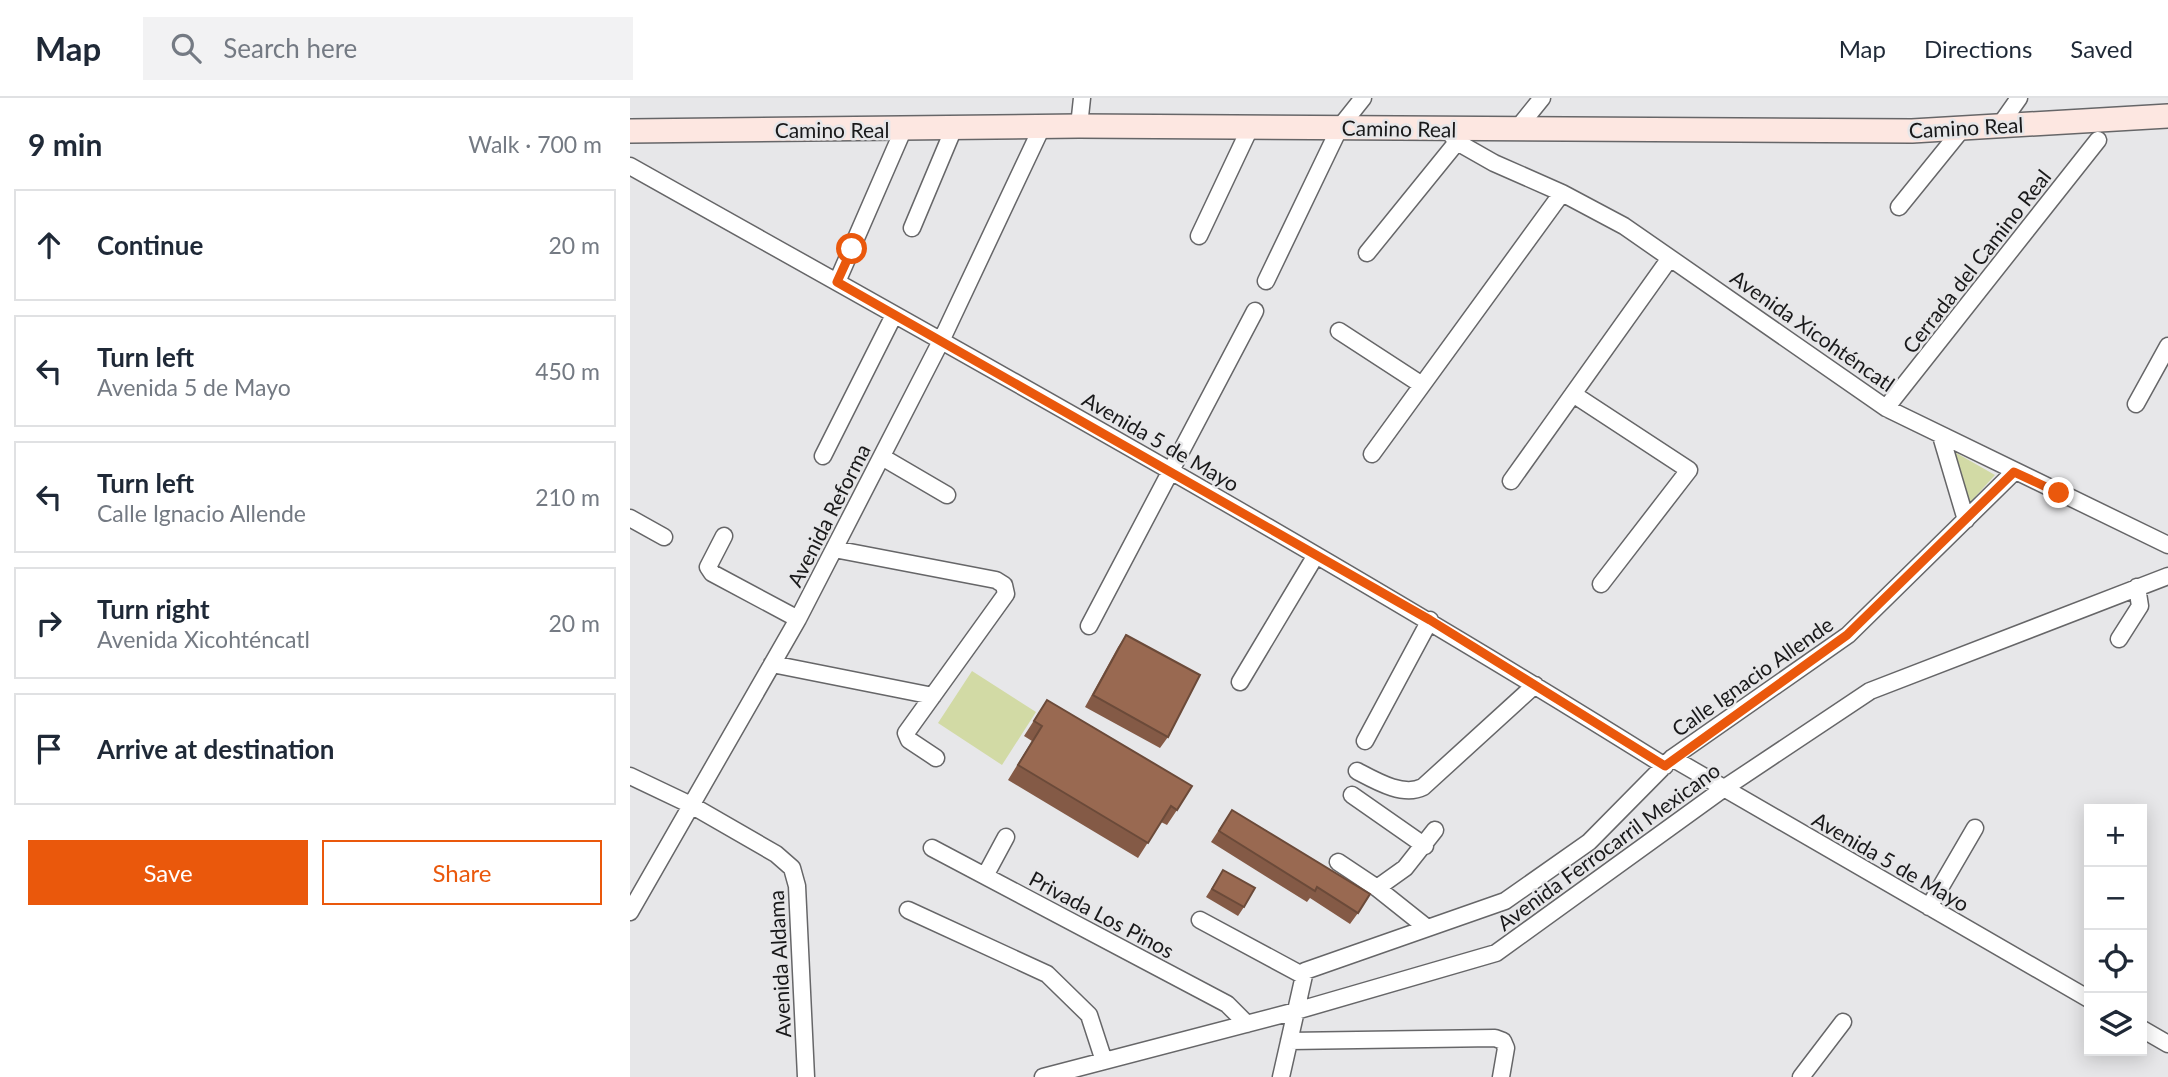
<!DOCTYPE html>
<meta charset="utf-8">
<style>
:root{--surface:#fff;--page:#f2f2f3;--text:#1f2937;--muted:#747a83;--line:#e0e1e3;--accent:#ea580c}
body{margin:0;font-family:Lato,sans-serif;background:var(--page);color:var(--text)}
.controls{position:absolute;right:21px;bottom:21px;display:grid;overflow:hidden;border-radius:0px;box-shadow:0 4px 18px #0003}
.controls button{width:63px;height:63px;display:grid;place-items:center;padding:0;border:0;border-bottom:2px solid var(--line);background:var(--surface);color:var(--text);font:35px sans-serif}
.stop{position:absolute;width:21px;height:21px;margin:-16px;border:5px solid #ea580c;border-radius:50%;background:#fff}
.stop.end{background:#ea580c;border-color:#fff;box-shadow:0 2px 7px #0008}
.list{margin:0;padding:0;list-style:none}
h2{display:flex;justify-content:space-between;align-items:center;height:91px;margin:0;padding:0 28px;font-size:30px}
h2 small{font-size:23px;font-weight:400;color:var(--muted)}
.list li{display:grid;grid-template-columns:46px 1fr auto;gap:21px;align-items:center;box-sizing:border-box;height:112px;margin:0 14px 14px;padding:0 14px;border:2px solid var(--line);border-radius:0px}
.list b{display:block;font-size:26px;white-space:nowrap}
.list p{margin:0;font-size:23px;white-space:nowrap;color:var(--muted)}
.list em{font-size:23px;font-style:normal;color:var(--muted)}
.actions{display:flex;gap:14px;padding:21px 28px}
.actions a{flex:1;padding:16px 0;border:2px solid var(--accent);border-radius:0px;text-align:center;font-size:24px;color:var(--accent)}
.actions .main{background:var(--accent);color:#fff}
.icon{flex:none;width:38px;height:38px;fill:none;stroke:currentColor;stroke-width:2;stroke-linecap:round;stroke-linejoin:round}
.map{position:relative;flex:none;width:1538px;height:979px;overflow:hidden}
header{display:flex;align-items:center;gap:42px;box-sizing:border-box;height:98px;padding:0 35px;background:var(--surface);border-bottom:2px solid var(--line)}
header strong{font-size:33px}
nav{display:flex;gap:38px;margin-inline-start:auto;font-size:24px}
.search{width:490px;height:63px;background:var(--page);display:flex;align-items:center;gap:18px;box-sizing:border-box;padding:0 24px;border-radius:0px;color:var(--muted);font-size:26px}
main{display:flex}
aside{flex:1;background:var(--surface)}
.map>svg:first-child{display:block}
.green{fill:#d2daa5}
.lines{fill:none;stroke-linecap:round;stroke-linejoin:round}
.minor-casing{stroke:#666668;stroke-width:19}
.secondary-casing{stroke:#666668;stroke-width:26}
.minor{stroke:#fff;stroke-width:16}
.secondary{stroke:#fde7e1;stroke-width:23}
.wall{fill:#845a46}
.building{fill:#996951;stroke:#6b4a39;stroke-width:2}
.route{stroke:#ea580c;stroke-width:9}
.labels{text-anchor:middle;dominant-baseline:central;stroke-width:5;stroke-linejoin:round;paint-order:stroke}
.street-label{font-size:21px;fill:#19191a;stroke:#e7e7e9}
</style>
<header>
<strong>Map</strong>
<div class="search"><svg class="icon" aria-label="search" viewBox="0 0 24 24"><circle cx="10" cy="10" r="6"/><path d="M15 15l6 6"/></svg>Search here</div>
<nav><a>Map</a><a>Directions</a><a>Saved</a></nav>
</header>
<main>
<aside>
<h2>9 min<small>Walk · 700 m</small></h2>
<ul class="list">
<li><svg class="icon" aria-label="ahead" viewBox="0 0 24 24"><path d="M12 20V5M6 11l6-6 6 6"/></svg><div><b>Continue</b></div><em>20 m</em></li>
<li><svg class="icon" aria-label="left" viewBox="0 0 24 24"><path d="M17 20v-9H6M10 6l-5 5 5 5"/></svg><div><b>Turn left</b><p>Avenida 5 de Mayo</p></div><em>450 m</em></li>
<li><svg class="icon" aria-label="left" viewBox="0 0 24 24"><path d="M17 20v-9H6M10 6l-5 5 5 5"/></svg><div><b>Turn left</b><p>Calle Ignacio Allende</p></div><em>210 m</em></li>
<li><svg class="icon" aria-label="right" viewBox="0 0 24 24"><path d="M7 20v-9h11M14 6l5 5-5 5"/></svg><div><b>Turn right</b><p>Avenida Xicohténcatl</p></div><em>20 m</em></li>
<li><svg class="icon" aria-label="arrive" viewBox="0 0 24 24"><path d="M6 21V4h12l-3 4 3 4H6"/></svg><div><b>Arrive at destination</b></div></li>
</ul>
<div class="actions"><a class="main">Save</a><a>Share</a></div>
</aside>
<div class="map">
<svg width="1538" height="979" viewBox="0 0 1538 979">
<rect width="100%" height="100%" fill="#e7e7e9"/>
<path class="green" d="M1321 352 1365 377 1336 409Z
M342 573 406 614 372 667 308 625Z"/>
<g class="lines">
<defs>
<path id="minor" d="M1370 27 1389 0
M449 28 452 0
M817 31 827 44 864 65 932 95 994 128 1256 310 1538 447
M887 31 912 0
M0 68C347 263 697 456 1035 668
M1269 109 1333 30
M282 130 324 30
M569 138 620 30
M737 155 827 44
M636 183 710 29 733 0
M207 184 274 30
M709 233 792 287
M943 296 1059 372 971 486
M1506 306 1538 248
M1256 310 1468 42
M1311 338 1336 422
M742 356 932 95
M193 358 264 217
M252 359 317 397
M881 383 1040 160
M0 420 34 439
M94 438 78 469 82 475 168 521
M204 451 366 482 374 487 376 496 276 635 279 642 306 660
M459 528 625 213
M1489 541 1510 508 1507 489
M142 566 303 598
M610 584 686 457
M735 643 800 522
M1042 660 1459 901
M727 673C746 683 773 699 793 689L905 587
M0 678 61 707 146 756 162 770 167 788 176 979
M722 697 795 748
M302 750 597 906 617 926
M708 764 747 790 796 829
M355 778 376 739
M747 790 775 770 805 732
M1299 809 1345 730
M278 812 417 876 459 917 474 963
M0 814 168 521 311 243 412 29
M570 822 674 878
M1512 931 1538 946
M659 943 865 940 873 943 876 950 871 979
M413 979 666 913 866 855 1093 691 1240 593 1538 478
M651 979 675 873 875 803 959 744 1042 660 1218 537 1384 374
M1171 979 1213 924"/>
<path id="secondary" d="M0 33 449 28 1282 33 1538 18"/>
</defs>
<use href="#minor" class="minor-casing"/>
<use href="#secondary" class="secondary-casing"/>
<use href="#minor" class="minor"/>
<use href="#secondary" class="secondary"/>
</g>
<path class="wall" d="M496 537 538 639 530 650 455 609 488 549Z
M417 602 547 712 537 727 531 724 508 760 378 682 402 643 394 638Z
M602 712 728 815 720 826 680 800 677 804 581 744Z
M593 772 614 809 608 818 576 799Z"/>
<path class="building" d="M496 537 570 577 538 639 463 597Z
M417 602 562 688 547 712 541 708 518 745 388 667 412 628 404 623Z
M602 712 740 796 728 815 687 789 685 793 589 733Z
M593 772 625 790 614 809 582 791Z"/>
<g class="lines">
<path class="route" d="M222 151 207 184 800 522 1035 668 1217 537 1384 374 1429 395"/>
</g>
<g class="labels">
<g class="street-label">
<text transform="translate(1336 29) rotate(-3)">Camino Real</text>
<text transform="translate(769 30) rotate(1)">Camino Real</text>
<text x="202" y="31">Camino Real</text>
<text transform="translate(1346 163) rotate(-52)">Cerrada del Camino Real</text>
<text transform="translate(1183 232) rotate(35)">Avenida Xicohténcatl</text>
<text transform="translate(531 343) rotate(30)">Avenida 5 de Mayo</text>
<text transform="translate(198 417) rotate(-63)">Avenida Reforma</text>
<text transform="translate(1122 578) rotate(-35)">Calle Ignacio Allende</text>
<text transform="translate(978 748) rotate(-36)">Avenida Ferrocarril Mexicano</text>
<text transform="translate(1261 763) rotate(30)">Avenida 5 de Mayo</text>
<text transform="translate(472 816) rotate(28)">Privada Los Pinos</text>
<text transform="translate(149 866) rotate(-93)">Avenida Aldama</text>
</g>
</g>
</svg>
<div class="controls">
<button>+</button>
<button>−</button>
<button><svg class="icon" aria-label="locate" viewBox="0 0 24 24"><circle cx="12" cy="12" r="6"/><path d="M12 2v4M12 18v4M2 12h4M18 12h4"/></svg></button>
<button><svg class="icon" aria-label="layers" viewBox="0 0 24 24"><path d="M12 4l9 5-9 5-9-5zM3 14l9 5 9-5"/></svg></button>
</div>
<div class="stop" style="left:222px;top:151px"></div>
<div class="stop end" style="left:1429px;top:395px"></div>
</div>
</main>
